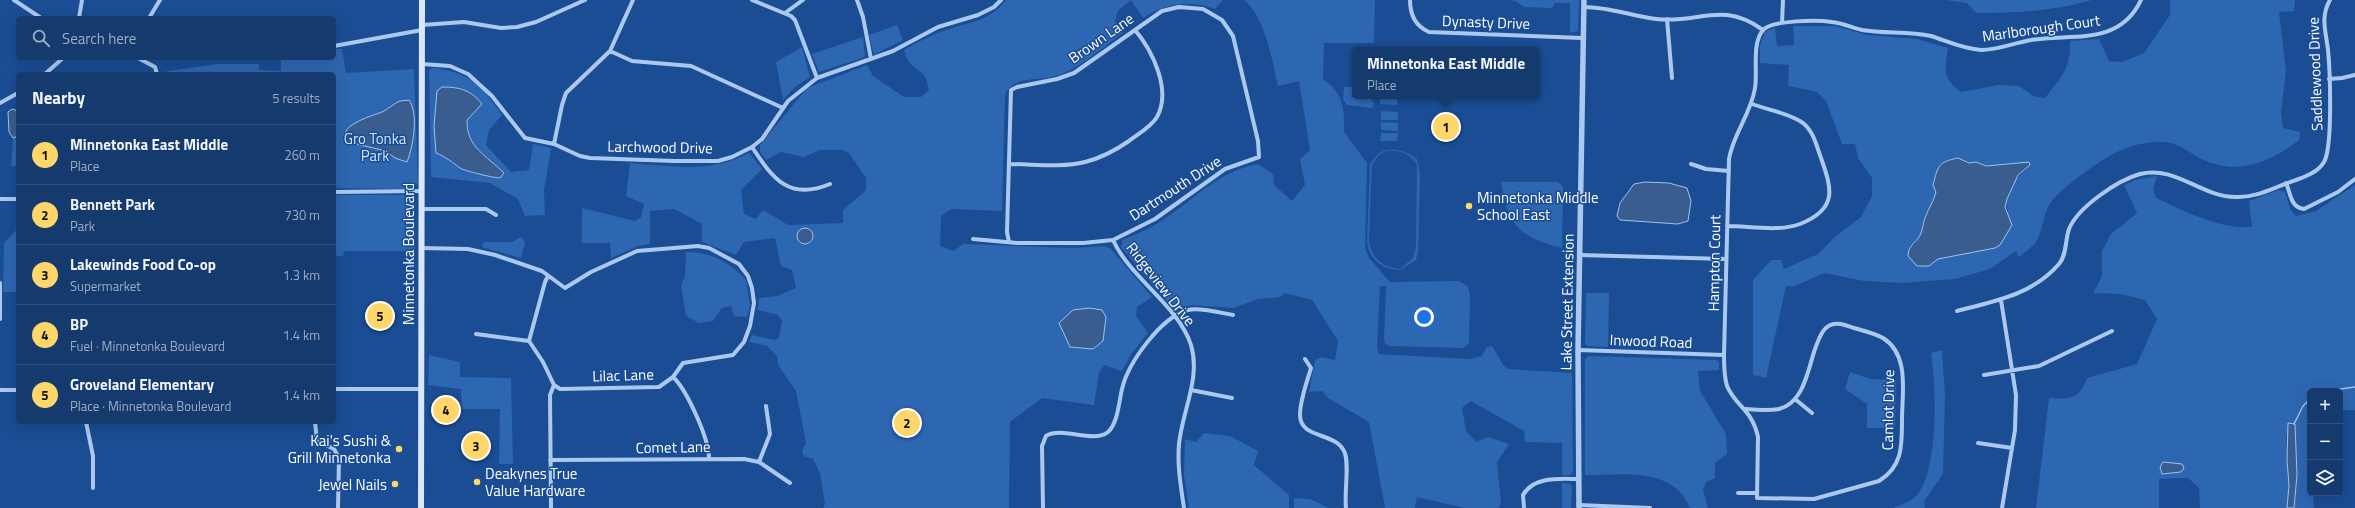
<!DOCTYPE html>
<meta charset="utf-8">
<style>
:root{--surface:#143a6e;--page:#214576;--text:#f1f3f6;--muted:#9dadc2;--line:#335481;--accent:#ffd669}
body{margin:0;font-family:"Titillium Web",sans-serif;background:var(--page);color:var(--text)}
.controls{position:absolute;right:12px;bottom:12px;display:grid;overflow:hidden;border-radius:6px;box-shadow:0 4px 16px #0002}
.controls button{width:36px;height:36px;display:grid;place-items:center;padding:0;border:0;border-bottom:1px solid var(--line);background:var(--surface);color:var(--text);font:20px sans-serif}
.you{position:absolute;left:1424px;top:317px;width:14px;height:14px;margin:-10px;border:3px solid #fff;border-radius:50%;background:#1a73e8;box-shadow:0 0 0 6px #1a73e833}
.badge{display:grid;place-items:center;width:26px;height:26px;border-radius:50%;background:var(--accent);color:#111;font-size:13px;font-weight:700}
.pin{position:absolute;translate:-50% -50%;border:2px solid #fff;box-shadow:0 1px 4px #0006}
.popup{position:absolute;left:1352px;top:47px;width:188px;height:52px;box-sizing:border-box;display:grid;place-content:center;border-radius:6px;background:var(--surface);filter:drop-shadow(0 1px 3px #0005);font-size:13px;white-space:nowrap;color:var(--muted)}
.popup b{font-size:15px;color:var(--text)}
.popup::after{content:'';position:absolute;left:50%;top:100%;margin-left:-8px;border:8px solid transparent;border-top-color:var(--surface)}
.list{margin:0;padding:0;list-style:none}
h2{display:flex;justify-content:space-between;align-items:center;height:52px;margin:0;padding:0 16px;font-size:17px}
h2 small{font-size:13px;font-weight:400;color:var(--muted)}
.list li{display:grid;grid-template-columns:26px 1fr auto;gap:12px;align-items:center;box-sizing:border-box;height:60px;padding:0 16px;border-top:1px solid var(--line)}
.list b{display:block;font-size:15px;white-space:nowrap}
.list p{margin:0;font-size:13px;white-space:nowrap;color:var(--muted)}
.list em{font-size:13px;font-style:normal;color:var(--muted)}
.icon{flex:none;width:22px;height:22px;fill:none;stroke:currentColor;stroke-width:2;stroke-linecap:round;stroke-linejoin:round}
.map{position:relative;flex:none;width:2355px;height:508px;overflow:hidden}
.search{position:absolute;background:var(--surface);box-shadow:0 4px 16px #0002;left:16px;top:16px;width:320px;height:44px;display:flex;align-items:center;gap:10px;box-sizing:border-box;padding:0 14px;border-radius:6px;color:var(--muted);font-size:15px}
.panel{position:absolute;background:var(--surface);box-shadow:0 4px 16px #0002;left:16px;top:72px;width:320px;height:352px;border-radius:6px}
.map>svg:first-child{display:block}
.green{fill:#2d66b1;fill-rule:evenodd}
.water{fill:#3a5d90;stroke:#9ec3f1}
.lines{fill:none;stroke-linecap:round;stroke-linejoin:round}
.stream{stroke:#9ec3f1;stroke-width:1.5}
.minor{stroke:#abc9ef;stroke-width:4}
.tertiary{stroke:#abc9ef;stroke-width:5.5}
.secondary{stroke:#d8e7fb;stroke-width:6}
.poi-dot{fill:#ffd669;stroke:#1a4d93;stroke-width:1.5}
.labels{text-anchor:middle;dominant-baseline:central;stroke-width:3;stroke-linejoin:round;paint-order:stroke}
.street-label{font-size:15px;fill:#fff;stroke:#1a4d93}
.park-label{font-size:15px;fill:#d1e3fb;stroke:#1a4d93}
.poi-label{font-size:15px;fill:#fff;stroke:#1a4d93;text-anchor:start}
</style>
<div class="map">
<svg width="2355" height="508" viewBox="0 0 2355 508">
<rect width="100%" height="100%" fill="#1a4d93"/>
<path class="green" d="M1006 0H1223L1215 9C1191 0 1165 3 1143 18L1131 0 1118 11 1115 21 1123 33C1100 49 1079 70 1052 77 1034 81 1015 76 1005 94L1002 211 951 209 941 216 940 246 954 251 963 244 1072 248 1105 246 1111 249 1152 297 1137 307 1136 316 1148 333 1132 353 1122 371 1104 365 1099 373 1094 405 1042 398 1010 422 1009 508H823L825 504 820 473 813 459 804 456 802 451 806 443 796 391 778 365 777 356 767 346 749 342 752 335 774 340 779 338 782 321 778 315 758 310 759 298 777 296 796 288 792 270 781 266 775 238 744 242 736 255 702 242V224L674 209 650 211V244L638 246 611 258 610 243H582V208L635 221 641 217 644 204 626 196 630 163C672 166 710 174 749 153L762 169 741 190 744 214 756 219 763 210 788 225 843 223V210L866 190V178L849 153 842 150H820L804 157 781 152 766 160 760 152V145L807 88 867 65 873 76 904 97H921L929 90C925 69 920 75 909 62 907 59 905 54 904 50 917 42 931 35 946 30 972 21 988 22 1006 0Z
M1244 0H1375L1374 43H1324L1323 79C1343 92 1345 110 1344 132L1367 163 1365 249 1369 258 1390 282 1459 281 1468 286 1470 296 1469 343 1463 348 1389 346 1385 344 1384 338 1386 286H1380L1377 347 1379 354 1470 359 1482 356 1486 348 1492 346 1504 366 1508 369 1572 373 1573 472 1570 475H1562V443L1525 442 1524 431 1471 401 1462 408 1466 431 1476 442 1488 437 1509 444 1497 462 1501 503 1498 508H1464L1417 497 1415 508H1385L1369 422 1328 398 1322 391 1309 392 1315 360 1322 357 1335 360 1338 341 1312 300 1285 293 1280 297 1258 299 1234 308 1191 305 1175 311 1121 247 1123 240C1136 234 1149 229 1161 221 1195 199 1217 172 1258 164L1273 174 1274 185 1292 201 1305 185 1300 159 1310 150 1299 81 1278 86C1272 60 1265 17 1244 0Z
M1509 0H1579L1578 31 1570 33V3H1555L1552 8 1524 7 1516 1Z
M1946 0H2092C2054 11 2016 13 1976 13L1967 3Z
M2170 0H2295L2294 11 2279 12 2286 71 2281 113 2283 128 2300 132 2299 140C2275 159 2245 173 2215 164 2200 161 2188 149 2174 144 2157 139 2133 144 2117 152 2099 161 2065 185 2052 201 2042 213 2043 234 2035 243 2031 248 2024 253 2019 257L2016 251 1990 269 1955 279 1902 283 1864 281 1824 273 1795 286H1786L1766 378 1753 375V280L1771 260H1781L1784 269 1818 254 1836 236 1861 217 1872 196V178L1858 158 1855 144H1842L1826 101 1817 92 1788 86 1789 65 1760 63V45L1765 32 1775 28 1777 46 1794 45 1793 26H1835L1867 35 1917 39 1948 48C1945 70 1942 78 1961 92L1999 85 2019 86 2033 96 2045 98C2061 77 2071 69 2070 41L2099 39 2109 61 2122 62 2144 53 2170 15ZM1958 158C1979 168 2004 166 2028 168 2018 175 2010 187 2007 199 2005 205 2008 208 2008 214 2009 225 2005 243 1995 248L1938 259 1929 266H1917L1908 256 1910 246 1921 235 1925 216 1933 204 1936 192 1933 185Z
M897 25 903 40 875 54 873 52 869 35Z
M863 37 865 57 819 72 812 54Z
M802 47 810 77 795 87 783 100 776 62Z
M334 49H342L346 73 414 69 418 182 414 187 408 189 334 188V74H162L163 72 217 64H259V70L281 71V58H334Z
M432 68C470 72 481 85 502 115L489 130 486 145 511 172 529 170 533 144 551 148 544 191 545 215 525 216 518 199 490 183 431 177 429 71ZM469 91 476 111 467 120C467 133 475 151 486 159L490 177C474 169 466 173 452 160Z
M1344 87H1355V93L1351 97 1367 99 1366 96H1369L1374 103 1372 108 1347 105 1343 99Z
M1380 96 1397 97V105L1380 104Z
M1381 111 1398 112V120H1381Z
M1381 122 1398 123V131L1381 130Z
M1381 133H1398L1397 141H1380Z
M18 136V166H11L13 138Z
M1385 150C1397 149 1407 151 1417 159L1420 176 1418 251 1416 260 1400 270C1381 269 1369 259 1367 241L1370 164 1378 154ZM1386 151C1399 150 1410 153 1417 165L1416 247 1413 258 1400 269C1382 267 1373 259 1369 242L1372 165 1379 155Z
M2157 176 2153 189 2156 198C2187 212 2218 229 2252 227L2249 201 2279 190 2285 192 2290 209 2296 216 2316 211 2355 185V410H2340V391H2310V493H2313L2314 508H2294L2297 475 2295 425 2286 436 2289 485 2287 508H2200L2199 488 2188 478 2159 479V508H2036L2049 398C2070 399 2079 400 2087 378L2137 364 2157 319 2145 300 2121 294 2093 293 2102 276V251L2111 234 2137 213 2124 185 2135 180Z
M1501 182H1558L1563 187 1562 248C1519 237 1508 226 1501 182Z
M334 195H415V251H344L343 256H334Z
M18 228V295L16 292H3L4 243Z
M521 237 525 242 521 258 482 247 484 242H512Z
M686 252C712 252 728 261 746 280L750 306 747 317 734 316 731 306 722 308 713 321 699 323 686 316 681 286 685 276Z
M1586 293H1609L1608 347 1588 346 1585 344Z
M1942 350 1945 395 1943 474 1924 501 1925 508H1893C1899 505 1907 503 1913 499 1940 478 1936 384 1931 353Z
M429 355 460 362V377L511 378 513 464H499L500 409H462L461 389 428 385Z
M1588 356 1716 360 1719 363V370L1698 371 1700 391 1726 434 1727 454 1715 463V478L1706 482 1703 490 1708 508H1690C1673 466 1623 475 1585 475V359Z
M1850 372 1870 379 1896 380 1895 428H1867V404L1845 389Z
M1204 433 1230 436 1258 451 1254 465 1289 495V508H1189L1184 475 1185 439 1196 442Z
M1562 483 1571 484 1572 488 1571 508H1562Z
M1294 498 1310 499 1329 508H1294Z"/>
<path class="water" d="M442 87C460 87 471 90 482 104L467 120C466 147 487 156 504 173L500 178C494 178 465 171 460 168 452 162 446 157 436 153L434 126 437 91Z
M409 100C419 114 413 147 407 162L395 158 386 151 348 142C334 126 372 116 382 112 387 110 397 101 401 101 404 100 406 101 409 100Z
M12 109 18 111V136L13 138 9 132 8 112Z
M1958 158 1969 163 1976 162 1986 166 2029 162 2030 165 2018 175 2007 199 2005 207 2012 225 2000 245 1995 248 1938 259 1929 266H1917L1908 256C1908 244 1918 242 1921 233 1923 228 1923 223 1925 218 1928 209 1934 201 1936 192L1933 185C1938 166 1938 162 1958 158Z
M1645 182 1669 183 1687 188 1691 201 1688 221 1678 224 1620 220 1617 216 1620 203 1634 184Z
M797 236a8 8 0 1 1 16 0a8 8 0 1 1-16 0Z
M1089 308 1102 310 1106 317 1103 341 1093 349 1070 347 1059 323 1073 310Z
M2288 423 2295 424 2297 475 2294 508H2287L2289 485 2287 460Z
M2163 462 2182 464 2184 468 2181 472 2162 474 2160 467Z"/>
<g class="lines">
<path class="stream" d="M2325 391 2355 387
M2294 424 2303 406 2310 399"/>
<path class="minor" d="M14 0 41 18
M752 0 791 16 795 20 817 78
M857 0 863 17 871 59
M1410 0C1410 15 1415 26 1429 32L1582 38
M1584 7C1609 7 1632 16 1656 19 1700 24 1721 0 1763 30
M785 13 803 0
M79 18 82 0
M149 18 160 0
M258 18H262
M1667 19 1672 78
M1782 23 1783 0
M422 25 464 22 501 28 517 27 536 22 585 0
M334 46 422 30
M610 51 632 61 691 66 783 108
M138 58 155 67 157 74
M422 64 450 66 468 74 492 96 525 138 554 144 580 156 590 158 675 161H718L732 157 752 147 762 139 788 101 817 78 893 51 938 27 978 15 994 7 1001 0
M45 74 63 58
M2329 79 2342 78 2355 75
M0 103 18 93
M554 144 562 105 566 93 610 51 633 0
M752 147C773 179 789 201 830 184
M1009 164C1034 164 1061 168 1085 162 1101 158 1116 150 1129 141 1138 134 1151 127 1157 117 1172 90 1152 50 1135 30
M1691 164 1706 169 1729 171
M2286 183C2291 194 2290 207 2304 209L2338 192 2355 179
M334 192 422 191
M0 199H17
M422 209H486L496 215
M1727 226C1749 226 1779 232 1800 224 1840 208 1831 187 1820 155 1816 144 1813 131 1803 123 1789 113 1768 110 1752 104
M973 239 1017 243H1083L1113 240 1155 219 1225 169 1259 157 1258 141 1233 36 1222 20 1203 9 1179 7 1162 11 1074 73 1057 79 1017 87 1011 90 1007 232 1009 242
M1113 240C1131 279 1178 305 1191 345 1201 378 1182 412 1179 444 1177 466 1181 487 1184 508
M421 248 468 249 495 255 542 271 565 288 591 272 637 251 698 246 709 248 739 264 748 276 752 288 754 303 750 326 744 342 733 355 683 363 673 377 659 387 560 389 554 385
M1579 255 1726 259
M548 276 545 282 529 341 543 362 554 385 550 395 551 508
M0 283V319
M2001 300 2016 395 2015 430 2002 508
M1957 311C1995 301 2032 295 2059 264 2067 255 2065 240 2069 229 2078 207 2118 180 2140 174 2175 165 2201 197 2236 197 2254 198 2271 189 2288 183 2301 178 2317 174 2324 162 2333 147 2330 70 2328 50 2326 32 2320 17 2330 0
M476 334 529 341
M1578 350 1724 355
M1305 359 1311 368C1307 382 1300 400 1300 415 1300 439 1335 432 1344 451 1350 462 1344 492 1346 508
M1984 375 2039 366 2112 331
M673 377C687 390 709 439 709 458
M334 389H420
M0 390H18
M1191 390 1232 398
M1795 399 1812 413
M1746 409C1757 410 1769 411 1779 409 1804 403 1808 369 1815 349 1818 342 1820 333 1826 328 1834 320 1845 325 1854 328 1864 331 1874 333 1883 338 1910 355 1902 393 1902 419 1902 445 1903 466 1879 481L1814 499 1757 498 1758 437C1752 409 1736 407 1727 386 1724 376 1724 366 1724 355L1729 159C1733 134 1751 114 1755 88 1758 71 1751 42 1764 29 1774 20 1818 20 1832 22 1843 23 1852 28 1862 30 1885 34 1908 31 1931 36 1947 41 1963 49 1981 50 1998 50 2014 43 2031 40 2071 33 2119 47 2141 0
M86 422 93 456V488
M315 422 317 441 334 449 339 458 338 508
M1978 443 2012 448
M550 460 744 459 759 462 790 483
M759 462 770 434 766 406
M1738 493H1756
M1579 505 1650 508
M1043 508 1042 446 1046 436C1062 426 1093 444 1108 432 1118 423 1119 401 1122 389 1128 363 1161 317 1188 310 1198 307 1222 313 1233 315
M1524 508 1523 495C1534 476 1560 479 1578 479"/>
<path class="tertiary" d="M1579 508 1578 350 1584 0"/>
<path class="secondary" d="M421 508 422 0"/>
</g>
<g class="poi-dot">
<circle cx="1469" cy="206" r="4"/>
<circle cx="399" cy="449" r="4"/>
<circle cx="477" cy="482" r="4"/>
<circle cx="395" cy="484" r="4"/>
</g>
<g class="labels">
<g class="street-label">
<text transform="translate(1486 22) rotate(2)">Dynasty Drive</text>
<text transform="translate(2041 28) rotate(-8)">Marlborough Court</text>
<text transform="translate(1101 38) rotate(-35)">Brown Lane</text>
<text transform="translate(2315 74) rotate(-92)">Saddlewood Drive</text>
<text transform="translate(660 147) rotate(1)">Larchwood Drive</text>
<text transform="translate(1175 188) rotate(-33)">Dartmouth Drive</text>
<text transform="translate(408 254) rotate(-90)">Minnetonka Boulevard</text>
<text transform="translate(1714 263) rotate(-89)">Hampton Court</text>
<text transform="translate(1161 284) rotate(52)">Ridgeview Drive</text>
<text transform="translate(1567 302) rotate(-89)">Lake Street Extension</text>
<text transform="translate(1651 341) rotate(2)">Inwood Road</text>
<text transform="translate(623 375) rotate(-2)">Lilac Lane</text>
<text transform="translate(1888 410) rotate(-89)">Camlot Drive</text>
<text transform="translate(673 447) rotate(-1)">Comet Lane</text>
</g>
<g class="park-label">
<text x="375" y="138">Gro Tonka<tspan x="375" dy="17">Park</tspan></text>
</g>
<g class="poi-label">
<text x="1477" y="197">Minnetonka Middle<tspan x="1477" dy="17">School East</tspan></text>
<text x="391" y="440" text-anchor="end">Kai's Sushi &amp;<tspan x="391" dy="17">Grill Minnetonka</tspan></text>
<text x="485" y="473">Deakynes True<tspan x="485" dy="17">Value Hardware</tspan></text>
<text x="387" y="484" text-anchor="end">Jewel Nails</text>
</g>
</g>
</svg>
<div class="controls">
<button>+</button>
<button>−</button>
<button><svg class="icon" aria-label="layers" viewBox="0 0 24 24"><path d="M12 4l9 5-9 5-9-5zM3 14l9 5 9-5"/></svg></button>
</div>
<div class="you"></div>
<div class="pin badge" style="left:1446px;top:127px">1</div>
<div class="popup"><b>Minnetonka East Middle</b>Place</div>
<div class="pin badge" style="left:907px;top:423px">2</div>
<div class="pin badge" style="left:476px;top:446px">3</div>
<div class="pin badge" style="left:446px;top:410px">4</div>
<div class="pin badge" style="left:380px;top:316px">5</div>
<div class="search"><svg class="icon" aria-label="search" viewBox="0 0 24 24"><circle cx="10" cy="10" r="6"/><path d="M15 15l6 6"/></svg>Search here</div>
<section class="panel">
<h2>Nearby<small>5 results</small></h2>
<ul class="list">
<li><span class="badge">1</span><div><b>Minnetonka East Middle</b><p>Place</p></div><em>260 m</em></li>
<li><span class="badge">2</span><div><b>Bennett Park</b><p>Park</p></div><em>730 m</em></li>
<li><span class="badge">3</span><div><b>Lakewinds Food Co-op</b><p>Supermarket</p></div><em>1.3 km</em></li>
<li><span class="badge">4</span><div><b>BP</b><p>Fuel · Minnetonka Boulevard</p></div><em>1.4 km</em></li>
<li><span class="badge">5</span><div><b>Groveland Elementary</b><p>Place · Minnetonka Boulevard</p></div><em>1.4 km</em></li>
</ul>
</section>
</div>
